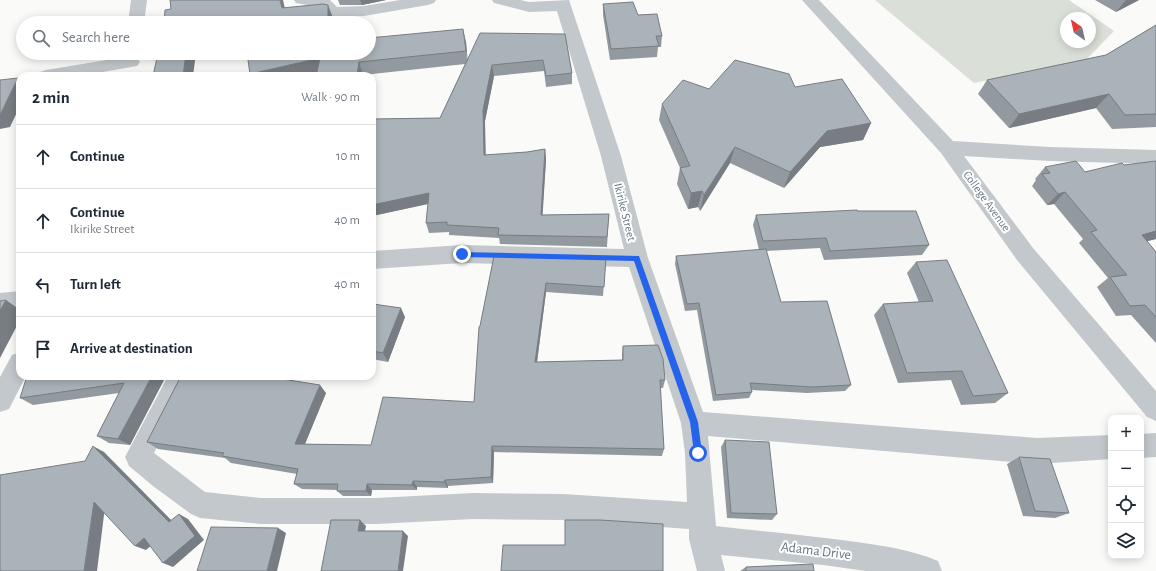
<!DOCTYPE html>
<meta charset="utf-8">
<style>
:root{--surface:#fff;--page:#f2f2f3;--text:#1f2937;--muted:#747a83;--line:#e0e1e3}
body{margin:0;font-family:"Alegreya Sans",sans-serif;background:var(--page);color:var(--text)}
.controls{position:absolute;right:12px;bottom:12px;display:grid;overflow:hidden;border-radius:8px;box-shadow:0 2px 10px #0003}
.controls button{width:36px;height:36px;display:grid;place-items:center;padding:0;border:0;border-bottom:1px solid var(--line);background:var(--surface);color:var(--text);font:20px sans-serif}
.compass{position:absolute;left:1060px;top:12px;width:36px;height:36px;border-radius:50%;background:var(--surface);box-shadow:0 2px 10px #0003;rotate:326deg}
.stop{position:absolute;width:12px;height:12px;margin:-9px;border:3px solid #2563eb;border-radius:50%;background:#fff}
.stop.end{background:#2563eb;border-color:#fff;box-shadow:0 1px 4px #0008}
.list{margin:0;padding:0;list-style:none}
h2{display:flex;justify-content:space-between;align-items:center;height:52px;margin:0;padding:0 16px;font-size:17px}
h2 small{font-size:13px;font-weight:400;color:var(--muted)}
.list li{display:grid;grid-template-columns:26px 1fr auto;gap:12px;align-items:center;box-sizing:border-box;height:64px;padding:0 16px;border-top:1px solid var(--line)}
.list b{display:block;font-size:15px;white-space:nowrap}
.list p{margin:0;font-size:13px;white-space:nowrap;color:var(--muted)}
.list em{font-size:13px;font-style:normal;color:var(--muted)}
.icon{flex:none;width:22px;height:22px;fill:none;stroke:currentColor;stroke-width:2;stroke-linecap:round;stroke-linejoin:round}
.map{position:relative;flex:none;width:1156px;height:571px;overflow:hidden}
.search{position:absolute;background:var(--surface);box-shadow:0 2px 10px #0003;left:16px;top:16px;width:360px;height:44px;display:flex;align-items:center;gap:10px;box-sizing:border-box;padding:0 14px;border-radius:22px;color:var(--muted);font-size:15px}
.panel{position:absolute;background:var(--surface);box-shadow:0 2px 10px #0003;left:16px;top:72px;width:360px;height:308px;border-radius:12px}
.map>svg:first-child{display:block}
.green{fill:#dadfd7;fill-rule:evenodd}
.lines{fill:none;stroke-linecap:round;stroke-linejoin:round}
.street{fill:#c3c8cc;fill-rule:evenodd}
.wall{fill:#929a9f}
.shaded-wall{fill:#777d82}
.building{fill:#aab3b9;stroke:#777d82}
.route{fill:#2563eb}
.labels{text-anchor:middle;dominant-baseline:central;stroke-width:4;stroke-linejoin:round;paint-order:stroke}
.street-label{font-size:12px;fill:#657683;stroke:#fff}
.near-street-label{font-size:14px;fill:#657683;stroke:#fff}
</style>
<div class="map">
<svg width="1156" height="571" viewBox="0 0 1156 571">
<rect width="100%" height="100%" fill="#fafaf8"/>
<path class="green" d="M875 0H1069L1114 31 1084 62 974 83ZM1066 18H1090V42H1066Z"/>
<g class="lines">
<path class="street" d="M131 0H147L144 23H128Z
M294 0H330L337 7 364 6 400 0H436L434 3 428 5 364 16 333 17 327 15 319 7 296 3Z
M492 0H520L529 2 569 0 621 156 648 258 703 412 1037 438 1111 435V459L1037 464 708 436 716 526C760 531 805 535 849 541 879 545 910 549 938 561L942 571H866L823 565 721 555 725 571H697L689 539V529L563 520 473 519 376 524H261L200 518 191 514 153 486 129 466 125 457 168 376H193L154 453 205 492 261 498H376L473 493 563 494 687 502 685 453 681 423 629 267 462 263 372 269V251L462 245 624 249 601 156 557 11 529 12 494 3Z
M802 0H819L953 141 1050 147 1156 150V164L1050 161 964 156 1033 248 1156 391V421L1147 417 1017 260 941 153Z
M131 56 137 58 140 62 137 66 80 76H37L40 72 46 70Z
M20 291V309L0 313V293Z
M20 352V376H26L9 409 0 412V377L12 355Z
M1156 433V457L1141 458V434Z"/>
</g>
<path class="wall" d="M338 0H386L362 5H340Z
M1095 0H1139L1116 12Z
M603 4 638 15 662 36 661 47H658L657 57 610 60 603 15Z
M1156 25V127L1112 129 1096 108 1009 128 978 94 987 80 1106 55Z
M565 34 572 73V84L546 87 544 71 494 76 485 121V155L527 152 545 149 546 160 542 215 609 214 607 247 500 244 499 238 449 235V232L429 233 426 223 428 204 372 216V119L440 118 465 64 363 75V76H316V73L305 76H251L250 74 466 42 467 60Z
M795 87 871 123 863 140 820 147 784 188 730 163 700 211 698 207 688 209 677 184 680 168 659 120 662 104 709 89Z
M1156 161V239L1147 241 1156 252V343L1131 315 1116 316 1097 287 1108 278 1079 243 1083 239 1054 204 1047 205 1032 186 1036 180 1035 179 1045 167 1085 172 1124 165Z
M858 211 929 245 922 255 824 260 820 248 766 251 781 302 851 385 845 391 807 393 752 390V392L749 398 713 401 697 310 685 311 675 264 676 256 759 250 753 225 756 215Z
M494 256 606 258 603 296 546 292 537 362 622 360V354L623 346 665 380 663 388H660L664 449 662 456 494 452 493 483 448 486V488L417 487V490H372L371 496H343L337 491V490L302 489 294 484 297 474 231 463 225 458 158 449 147 442 181 376H280L279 379 326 393 305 444 371 445 474 402 480 326Z
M916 262 1008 393 995 403 961 405 951 380 898 383 874 315 883 304 919 302 907 273Z
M372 306 405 317 388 362 372 359Z
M27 376H166L130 445 109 443 97 436 119 393 33 405 20 398Z
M725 440 777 514 772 520 727 518 721 447Z
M1019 457 1069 513 1055 518 1023 516 1007 464Z
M746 567 814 571H740Z"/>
<path class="shaded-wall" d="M280 0H283L288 22 282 8Z
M360 0H386L362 5Z
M1126 0H1139L1116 12 1125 1Z
M328 5 333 18V23H328Z
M463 29 466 42 468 64 466 51Z
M186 53H196L193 76H183Z
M320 58 325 71 305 76H251L250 74Z
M359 62 363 75V76H357Z
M492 65 494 76 485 121 486 165 484 155 483 110Z
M18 78 20 80V106L10 127 0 129V115Z
M1109 94 1096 108 1009 128 1019 114Z
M871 123 863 140 820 147 784 188 790 172 827 131Z
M735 147 730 163 700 211 704 195Z
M545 149 546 160 542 225 541 215Z
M702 191 698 207 688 209 691 193Z
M1065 192 1054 204 1047 205 1058 194Z
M429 193 432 203 372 216V205Z
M1156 231V239L1128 246 1142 235Z
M546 283V292L536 370 535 362Z
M6 300 20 310V320L0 358V311Z
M401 308 405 317 388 362 383 353Z
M152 376H166L130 445 118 439Z
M271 376H280L278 385 270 377Z
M320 385 326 393 302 451 295 444Z
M93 446 104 452 178 527 169 522Z
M492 446 494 452 493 483 491 477Z
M445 480 448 486V488L444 482Z
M413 481 417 487V490L412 485Z
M367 484 372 490 371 496 366 491Z
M94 502 105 507 97 571H84Z
M179 514 188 519 204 540 173 567 163 563Z
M360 520 366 526 364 536 358 531Z
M278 528 286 533 277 571H267Z
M403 531 408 536 403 571H398Z
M144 538 155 542 146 550 135 546Z"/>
<path class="building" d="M170 0H280L282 8 323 4 328 5V23H164L165 10 171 9Z
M633 2 638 15 657 14 662 36H656L659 46 611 49 603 4Z
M1156 25V114L1125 115 1109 94 1019 114 987 80 1106 55Z
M463 29 466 51 359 62 357 76H316L320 58 250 74 247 53H369V38Z
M480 33 565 34 572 73 546 76 543 60 492 65 483 110 484 155 527 152 545 149 541 215 609 214 607 237 498 235 499 228 447 225V222L426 223 429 193 372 205V119L440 118Z
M158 53H186L183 76H153Z
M735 60 789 74 795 87 842 79 871 123 827 131 790 172 735 147 704 195 702 191 691 193 680 168 690 166 662 104 683 80 709 89Z
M18 78 0 115V80Z
M1076 161 1085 172 1122 163 1124 165 1156 161V231L1142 235 1156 252V317L1145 305 1130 306 1110 277 1127 275 1091 232 1097 230 1065 192 1058 194 1042 174 1050 173 1045 167Z
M857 210 858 211H916L929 245 830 251 826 238 763 241 756 215Z
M766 249 781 302 827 301 851 385 812 387 750 383 752 392 716 395 699 303 687 304 676 256Z
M494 256 606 258 604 287 546 283 535 362 623 360V346L658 345 663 359 665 380H660L664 449 492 446 491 477 445 480 444 482 413 481 412 485 367 484 366 491H337L338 484H294L298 469 222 456 224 453 147 442 181 376H271L270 377 320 385 295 444 371 445 383 397 474 402 479 327 480 326Z
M947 260 1008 393 973 396 962 371 907 373 883 304 933 301 916 262Z
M6 300 0 311V301Z
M373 304 401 308 383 353 372 351V306Z
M27 376H152L118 439 97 436 124 383 20 398Z
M725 440 769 442 777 514 731 513Z
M93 446 169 522 179 514 195 536 163 563 144 538 135 546 94 502 84 571H0V475L85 461Z
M1019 457 1050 459 1069 513 1035 511Z
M331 520H360L358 531H403L398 571H321Z
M565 520H600L663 524V571H501L503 545H565Z
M211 527 278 528 267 571H197Z
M813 564 814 571H746V567Z"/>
<path class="route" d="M460 252 639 256 698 422 702 453 701 456H696L694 453 690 422 634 261 462 257 460 256Z"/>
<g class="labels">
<g class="street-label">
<text transform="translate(987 201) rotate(54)">College Avenue</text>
<text transform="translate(625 212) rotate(76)">Ikirike Street</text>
</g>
<g class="near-street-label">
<text transform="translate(816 551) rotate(7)">Adama Drive</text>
</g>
</g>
</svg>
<div class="controls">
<button>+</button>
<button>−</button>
<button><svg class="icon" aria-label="locate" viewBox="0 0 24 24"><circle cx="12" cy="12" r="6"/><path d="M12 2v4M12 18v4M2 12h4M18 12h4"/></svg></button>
<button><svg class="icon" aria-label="layers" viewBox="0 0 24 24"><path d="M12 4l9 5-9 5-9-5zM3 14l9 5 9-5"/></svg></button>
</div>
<svg class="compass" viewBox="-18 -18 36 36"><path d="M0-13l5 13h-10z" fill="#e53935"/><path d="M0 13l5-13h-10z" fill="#747a83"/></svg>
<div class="stop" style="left:698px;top:453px"></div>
<div class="stop end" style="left:462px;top:254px"></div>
<div class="search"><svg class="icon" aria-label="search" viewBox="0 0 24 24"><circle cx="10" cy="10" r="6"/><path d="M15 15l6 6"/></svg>Search here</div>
<section class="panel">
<h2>2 min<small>Walk · 90 m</small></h2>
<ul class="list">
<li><svg class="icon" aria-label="ahead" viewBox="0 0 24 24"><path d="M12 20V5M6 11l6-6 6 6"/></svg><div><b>Continue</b></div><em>10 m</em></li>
<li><svg class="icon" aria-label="ahead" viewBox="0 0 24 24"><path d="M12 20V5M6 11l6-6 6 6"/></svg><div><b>Continue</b><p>Ikirike Street</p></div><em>40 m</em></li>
<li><svg class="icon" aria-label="left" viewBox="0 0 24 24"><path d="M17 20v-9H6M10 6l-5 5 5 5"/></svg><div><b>Turn left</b></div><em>40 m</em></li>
<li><svg class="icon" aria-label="arrive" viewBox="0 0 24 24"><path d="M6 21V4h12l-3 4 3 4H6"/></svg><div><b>Arrive at destination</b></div></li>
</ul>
</section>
</div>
